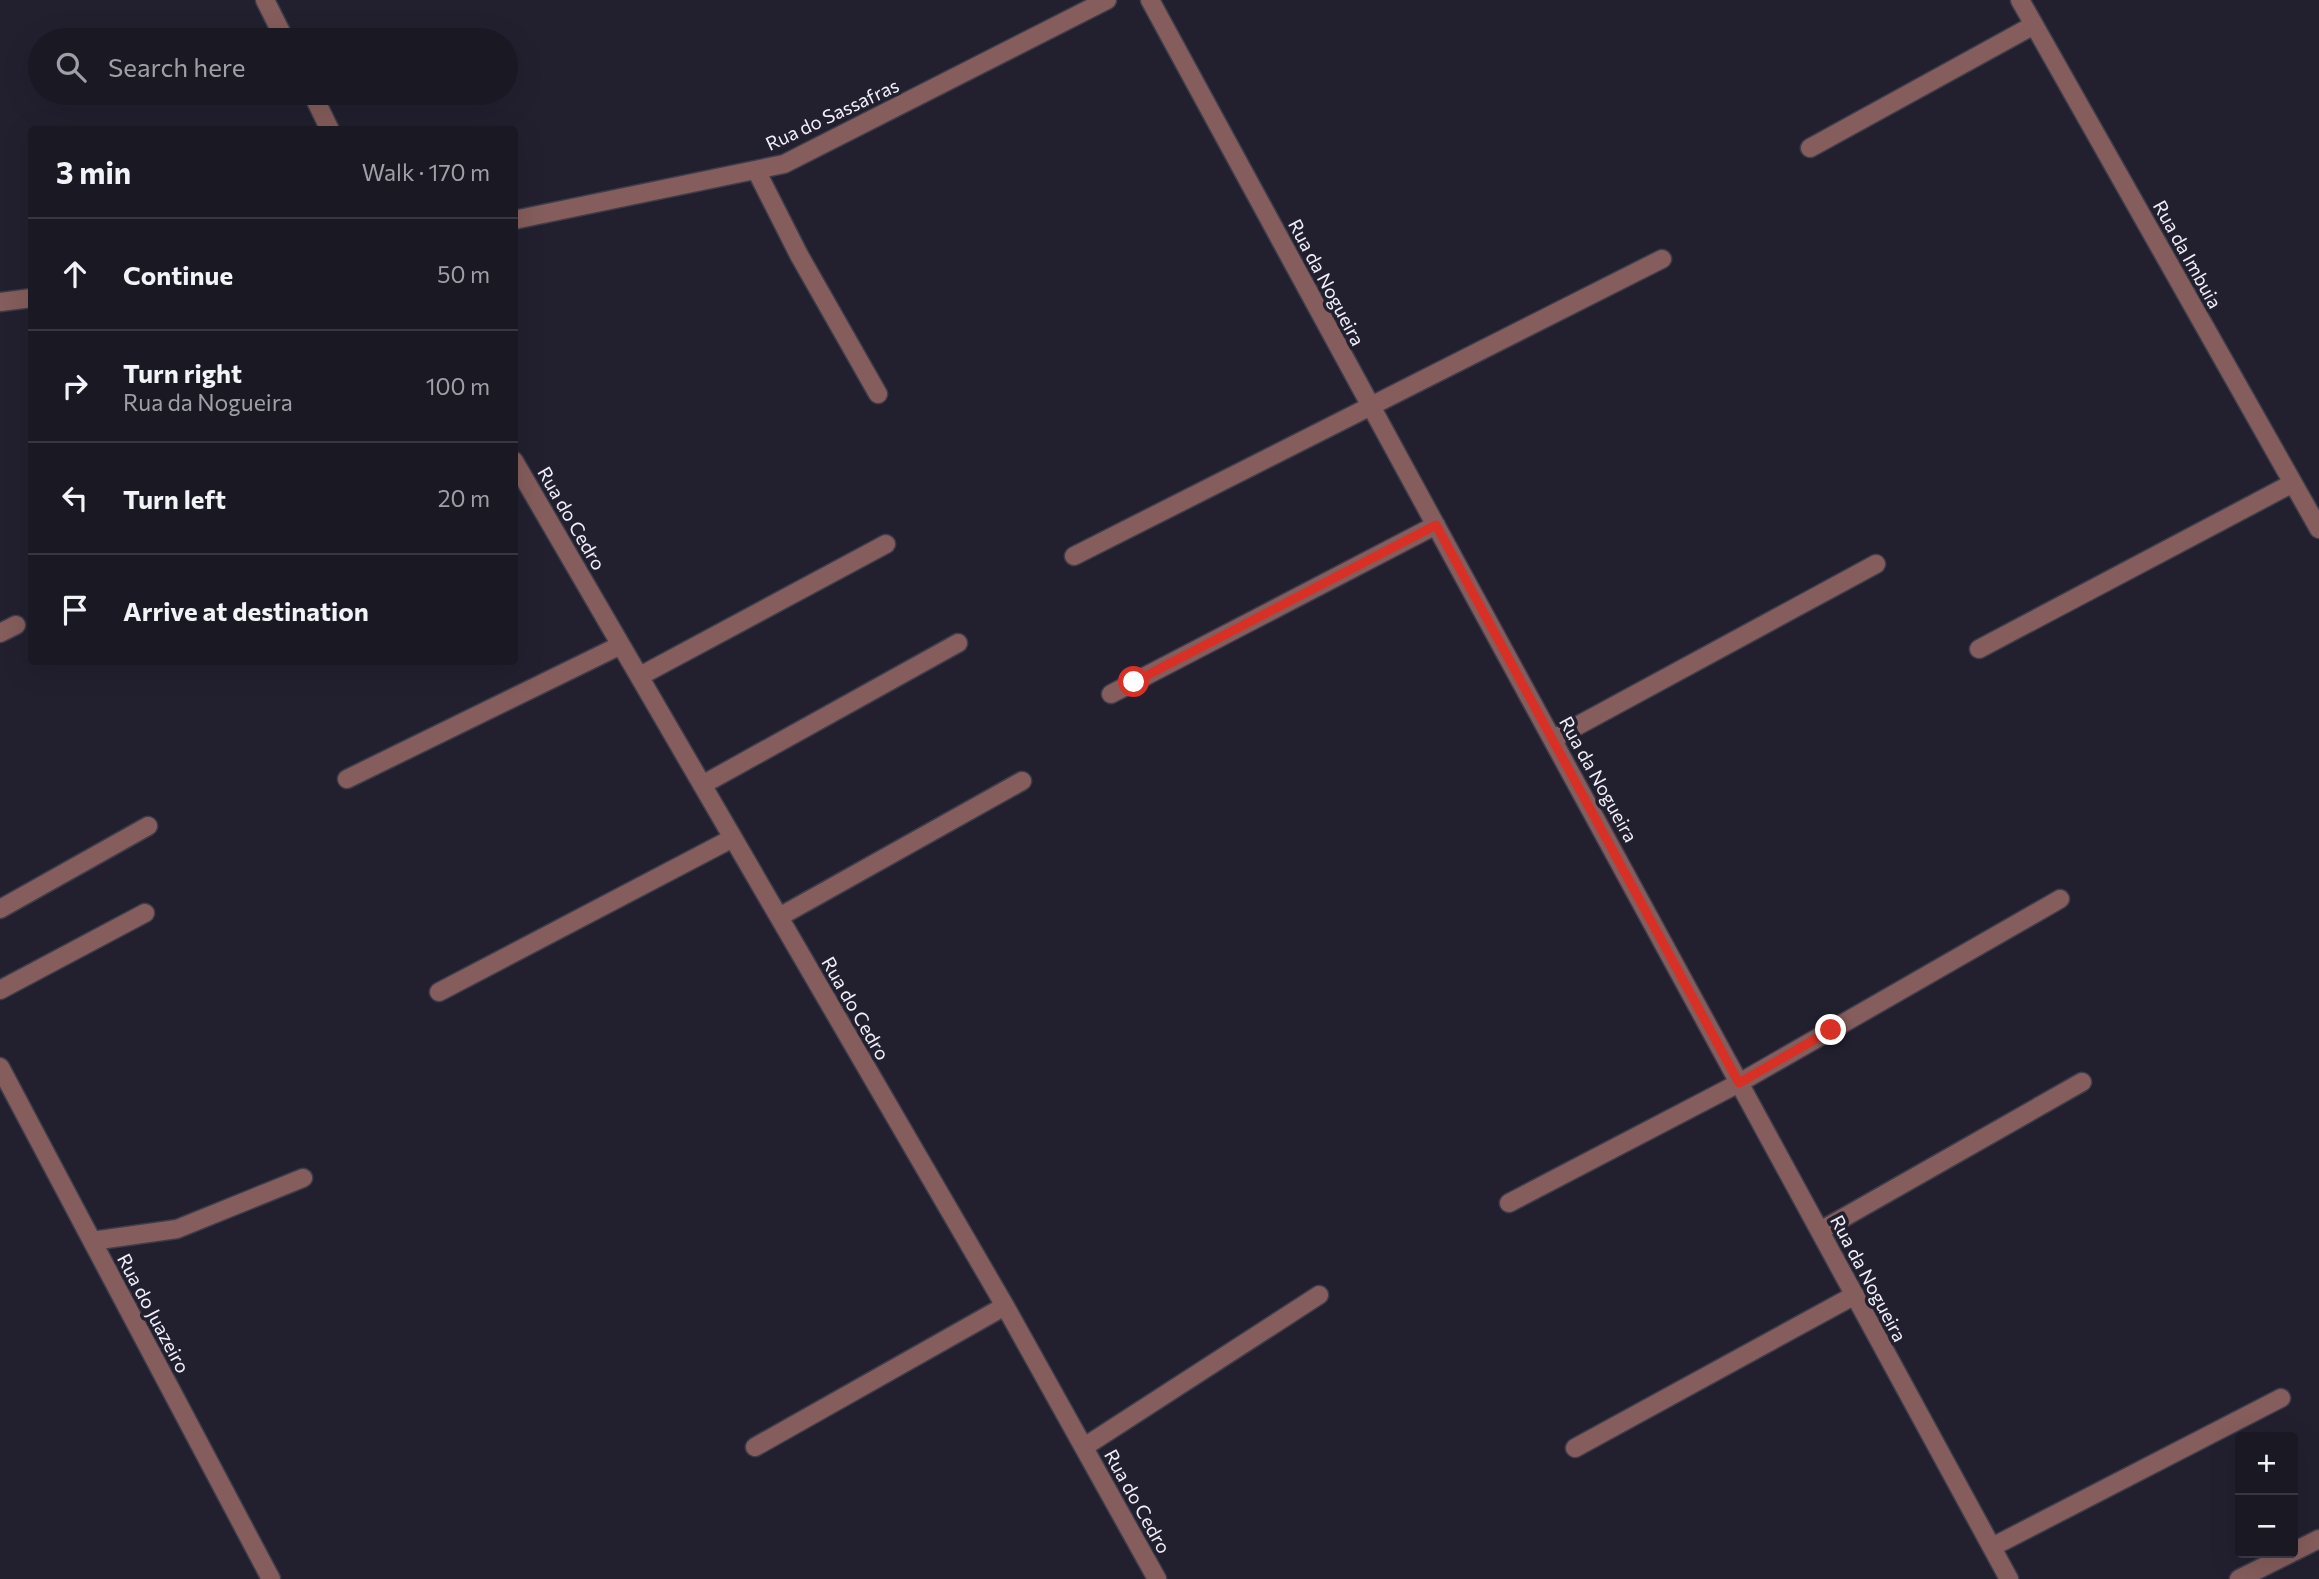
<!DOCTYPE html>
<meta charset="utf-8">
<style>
:root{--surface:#1a1823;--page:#272530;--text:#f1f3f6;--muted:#9fa0a6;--line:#383741}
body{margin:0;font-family:Commissioner,sans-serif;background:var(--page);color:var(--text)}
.controls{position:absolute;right:21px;bottom:21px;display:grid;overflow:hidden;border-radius:7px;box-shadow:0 7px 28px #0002}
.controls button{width:63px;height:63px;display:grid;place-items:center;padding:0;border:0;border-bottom:2px solid var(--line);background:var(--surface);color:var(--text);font:35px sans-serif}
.stop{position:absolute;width:21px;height:21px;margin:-16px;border:5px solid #d93025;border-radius:50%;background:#fff}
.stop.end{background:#d93025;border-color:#fff;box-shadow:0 2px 7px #0008}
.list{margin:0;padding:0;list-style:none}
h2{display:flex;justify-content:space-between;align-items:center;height:91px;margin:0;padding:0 28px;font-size:30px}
h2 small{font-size:23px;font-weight:400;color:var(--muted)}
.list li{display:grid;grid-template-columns:46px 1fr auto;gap:21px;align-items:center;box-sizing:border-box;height:112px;padding:0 28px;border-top:2px solid var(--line)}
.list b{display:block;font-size:26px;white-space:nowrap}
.list p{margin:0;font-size:23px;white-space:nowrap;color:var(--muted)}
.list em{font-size:23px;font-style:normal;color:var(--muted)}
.icon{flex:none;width:38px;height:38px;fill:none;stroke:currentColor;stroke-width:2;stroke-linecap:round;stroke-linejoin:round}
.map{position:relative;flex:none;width:2319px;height:1579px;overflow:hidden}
.search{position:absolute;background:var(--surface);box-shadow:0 7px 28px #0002;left:28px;top:28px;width:490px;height:77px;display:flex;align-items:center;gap:18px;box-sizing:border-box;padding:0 24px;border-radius:38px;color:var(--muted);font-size:26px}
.panel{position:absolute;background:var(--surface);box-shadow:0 7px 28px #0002;left:28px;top:126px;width:490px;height:539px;border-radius:7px}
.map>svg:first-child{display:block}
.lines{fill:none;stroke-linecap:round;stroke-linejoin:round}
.street-casing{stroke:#3f3d4b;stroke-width:21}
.street{stroke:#845d5c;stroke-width:18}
.route{stroke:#d93025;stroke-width:9}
.labels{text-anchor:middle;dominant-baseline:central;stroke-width:7;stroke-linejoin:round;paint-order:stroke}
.street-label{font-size:19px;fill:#f0f0fa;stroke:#22202f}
</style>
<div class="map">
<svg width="2319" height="1579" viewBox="0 0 2319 1579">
<rect width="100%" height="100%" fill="#22202f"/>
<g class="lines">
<defs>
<path id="street" d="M265 0 285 40
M1150 0 2009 1579
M2020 0 2319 529
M312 93 330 130
M1810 148 2034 25
M756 170 799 255 878 394
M514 220 784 164 1107 0
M0 302 32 298
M514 461 1005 1306 1157 1579
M1074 556 1662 259
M0 633 16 625
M1979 649 2293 483
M640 676 886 544
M1111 694 1436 525
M1553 739 1876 564
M347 779 621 645
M702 785 958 643
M0 909 148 826
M779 917 1022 781
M0 990 145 913
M439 992 733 838
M0 1067 271 1579
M1509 1203 1739 1083 2060 899
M1820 1231 2082 1082
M92 1241 177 1229 303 1178
M755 1447 1005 1306
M1084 1447 1319 1295
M1575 1448 1855 1295
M1992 1547 2281 1398
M2293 1552 2319 1539
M2239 1579 2291 1553"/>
</defs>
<use href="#street" class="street-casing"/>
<use href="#street" class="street"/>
</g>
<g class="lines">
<path class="route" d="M1134 682 1436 525 1739 1083 1831 1030"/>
</g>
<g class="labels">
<g class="street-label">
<text transform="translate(832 114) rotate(-25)">Rua do Sassafras</text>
<text transform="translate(2188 254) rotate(61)">Rua da Imbuia</text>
<text transform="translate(1327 282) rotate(62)">Rua da Nogueira</text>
<text transform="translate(572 518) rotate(60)">Rua do Cedro</text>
<text transform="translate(1599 779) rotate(61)">Rua da Nogueira</text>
<text transform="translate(856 1008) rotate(60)">Rua do Cedro</text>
<text transform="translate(1869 1278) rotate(62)">Rua da Nogueira</text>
<text transform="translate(154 1313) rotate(62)">Rua do Juazeiro</text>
<text transform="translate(1138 1501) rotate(61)">Rua do Cedro</text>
</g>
</g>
</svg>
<div class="controls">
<button>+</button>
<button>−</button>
</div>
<div class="stop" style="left:1134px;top:682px"></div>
<div class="stop end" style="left:1831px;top:1030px"></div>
<div class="search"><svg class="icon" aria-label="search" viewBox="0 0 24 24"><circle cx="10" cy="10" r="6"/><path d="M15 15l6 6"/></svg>Search here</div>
<section class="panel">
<h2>3 min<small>Walk · 170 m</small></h2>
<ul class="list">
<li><svg class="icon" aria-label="ahead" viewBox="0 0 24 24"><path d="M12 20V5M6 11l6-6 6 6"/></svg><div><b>Continue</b></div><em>50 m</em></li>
<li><svg class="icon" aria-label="right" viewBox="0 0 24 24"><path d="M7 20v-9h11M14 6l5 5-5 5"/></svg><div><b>Turn right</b><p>Rua da Nogueira</p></div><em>100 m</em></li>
<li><svg class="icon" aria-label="left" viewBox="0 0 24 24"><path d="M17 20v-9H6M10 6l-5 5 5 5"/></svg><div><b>Turn left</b></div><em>20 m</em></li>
<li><svg class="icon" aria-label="arrive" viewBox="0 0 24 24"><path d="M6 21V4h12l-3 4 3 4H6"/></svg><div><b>Arrive at destination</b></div></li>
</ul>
</section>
</div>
